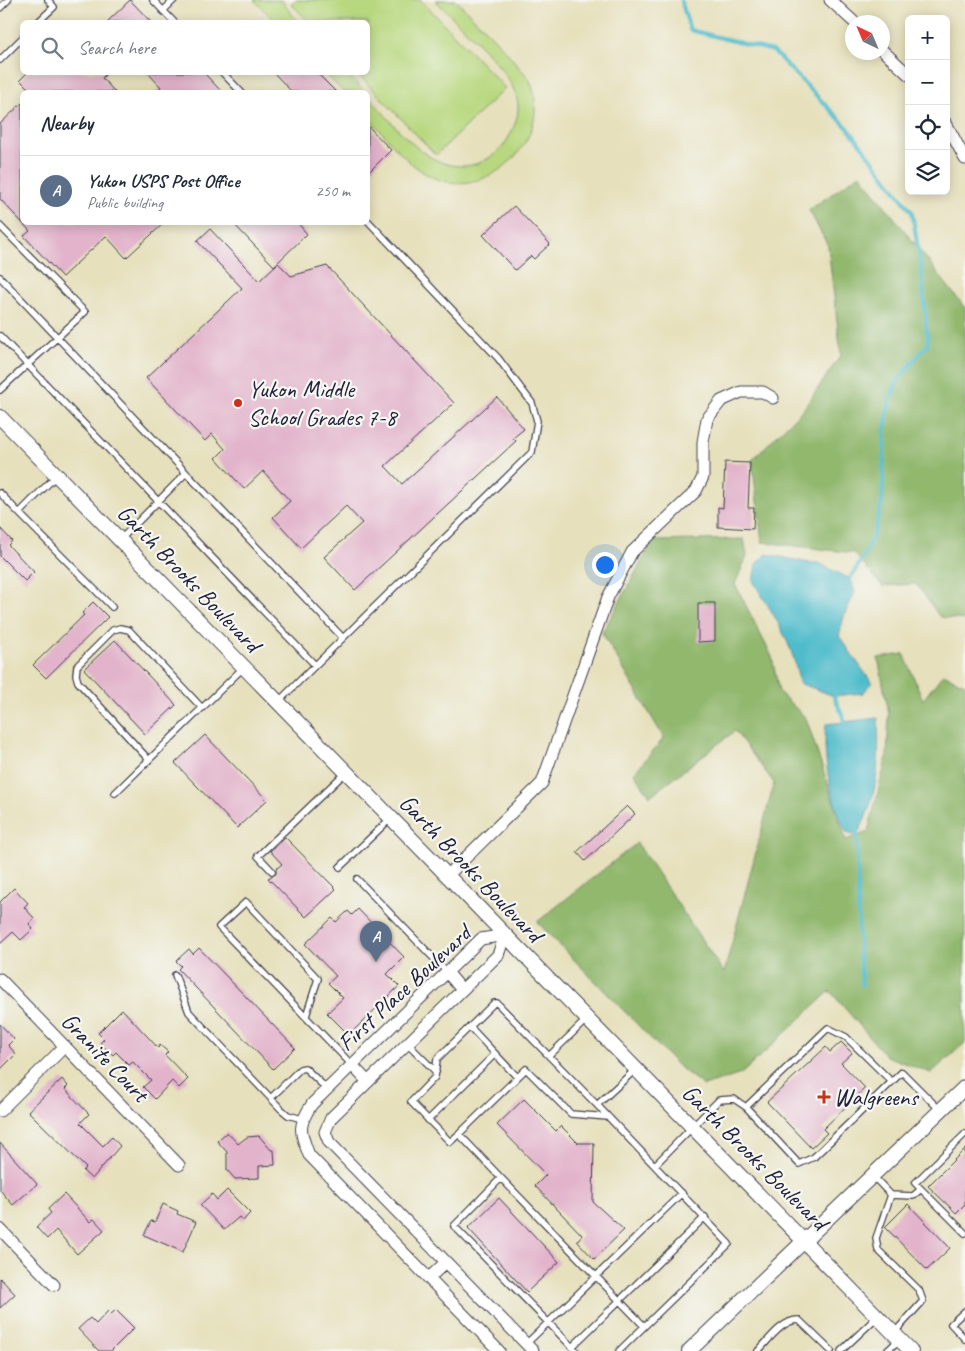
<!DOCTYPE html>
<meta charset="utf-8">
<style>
:root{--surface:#fff;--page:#f6f6f7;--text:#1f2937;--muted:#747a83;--line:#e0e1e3;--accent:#db2777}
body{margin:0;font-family:Caveat,sans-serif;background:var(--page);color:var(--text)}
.controls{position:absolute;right:15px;top:15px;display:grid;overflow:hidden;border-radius:8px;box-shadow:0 2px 12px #0003}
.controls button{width:45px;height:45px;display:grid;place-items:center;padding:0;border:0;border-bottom:1px solid var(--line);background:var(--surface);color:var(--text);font:25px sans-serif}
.compass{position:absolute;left:845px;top:15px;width:45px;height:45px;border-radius:50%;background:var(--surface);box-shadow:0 2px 12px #0003;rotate:316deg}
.you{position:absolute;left:604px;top:564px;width:18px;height:18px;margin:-12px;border:4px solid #fff;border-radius:50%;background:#1a73e8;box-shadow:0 0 0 8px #1a73e833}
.badge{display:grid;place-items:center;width:32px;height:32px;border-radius:50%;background:var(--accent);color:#fff;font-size:16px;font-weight:700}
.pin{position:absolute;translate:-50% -41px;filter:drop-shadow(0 1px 2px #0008)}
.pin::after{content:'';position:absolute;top:26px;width:18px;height:15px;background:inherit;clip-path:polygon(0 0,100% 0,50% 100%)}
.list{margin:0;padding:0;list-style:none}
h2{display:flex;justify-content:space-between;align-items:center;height:65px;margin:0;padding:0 20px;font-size:21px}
h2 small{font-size:16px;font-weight:400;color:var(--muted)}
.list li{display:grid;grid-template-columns:32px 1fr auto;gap:15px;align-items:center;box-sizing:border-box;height:70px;padding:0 20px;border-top:1px solid var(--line)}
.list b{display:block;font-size:19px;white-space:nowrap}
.list p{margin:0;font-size:16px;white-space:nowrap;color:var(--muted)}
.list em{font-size:16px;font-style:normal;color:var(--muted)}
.icon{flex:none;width:28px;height:28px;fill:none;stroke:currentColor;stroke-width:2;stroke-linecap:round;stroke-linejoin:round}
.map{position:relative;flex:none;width:965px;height:1351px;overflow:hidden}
.search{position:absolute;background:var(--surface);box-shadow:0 2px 12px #0003;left:20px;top:20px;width:350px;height:55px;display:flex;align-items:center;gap:12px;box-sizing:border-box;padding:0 18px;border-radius:8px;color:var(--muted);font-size:19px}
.panel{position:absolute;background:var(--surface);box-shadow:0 2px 12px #0003;left:20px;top:90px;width:350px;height:135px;border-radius:8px}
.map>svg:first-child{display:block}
.green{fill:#b8d87f;stroke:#6d7d5d}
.forest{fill:#92b86e;stroke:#5a6d54}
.water{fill:#50bccb;stroke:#396f83}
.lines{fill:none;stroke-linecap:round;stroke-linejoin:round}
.stream{stroke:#50bccb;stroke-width:4}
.building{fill:#e2b3cb}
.service-casing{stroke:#3f3e4e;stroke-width:8}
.minor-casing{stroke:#3f3e4e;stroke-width:13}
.tertiary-casing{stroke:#3f3e4e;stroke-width:16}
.service{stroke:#fff;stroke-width:5.5}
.minor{stroke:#fff;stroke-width:11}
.tertiary{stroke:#fff;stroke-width:14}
.poi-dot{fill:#c8321e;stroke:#f6f6f2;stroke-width:2}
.labels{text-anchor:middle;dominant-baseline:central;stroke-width:4.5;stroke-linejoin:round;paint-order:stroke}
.poi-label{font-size:24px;fill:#22223b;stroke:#f6f6f2;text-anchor:start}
.street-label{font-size:24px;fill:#22223b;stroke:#f6f6f2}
</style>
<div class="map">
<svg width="965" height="1351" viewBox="0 0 965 1351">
<rect width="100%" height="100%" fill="#f6f6f2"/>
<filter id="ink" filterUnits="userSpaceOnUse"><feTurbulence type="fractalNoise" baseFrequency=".02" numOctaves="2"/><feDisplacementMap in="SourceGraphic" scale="10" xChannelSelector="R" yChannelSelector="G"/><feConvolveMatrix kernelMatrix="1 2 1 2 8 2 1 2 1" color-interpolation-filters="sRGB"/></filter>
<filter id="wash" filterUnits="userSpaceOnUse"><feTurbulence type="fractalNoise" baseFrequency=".0096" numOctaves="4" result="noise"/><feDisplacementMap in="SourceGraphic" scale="20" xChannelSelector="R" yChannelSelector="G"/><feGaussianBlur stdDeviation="1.12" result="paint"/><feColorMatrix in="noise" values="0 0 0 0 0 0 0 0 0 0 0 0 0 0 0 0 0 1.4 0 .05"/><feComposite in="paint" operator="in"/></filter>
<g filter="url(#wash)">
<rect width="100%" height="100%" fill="#e6e0bc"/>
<path class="green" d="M254 0H281L298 22H276Z
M295 0H421L505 88 436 155 357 73 368 72V22H309L291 4Z
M435 0H456C477 22 500 42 518 66 522 71 527 75 530 81 554 137 491 201 434 178 408 167 387 137 368 117V96C396 125 429 177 476 164 486 161 498 153 504 145 513 131 521 115 517 99 510 68 458 24 435 0Z
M324 73H346L365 92H344Z"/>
<path class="forest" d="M860 174 965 308V620L940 617 916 584 882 586 854 553 762 542 752 460 805 407 841 355 828 246 809 210Z
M744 539 747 556 735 584 772 657 779 692 806 718 846 840 868 832 887 756 889 714 878 658 904 654 923 700 943 674 965 684V1043L931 1073 886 1056 830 991 741 1074 704 1086 679 1067 537 922 637 843 724 973 774 783 735 731 650 796 634 773 664 738 602 633 653 541Z"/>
<path class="water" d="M767 554 809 563H819L850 579 855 592 844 616 839 636 872 683 863 693 834 696 799 683C795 646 772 612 753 581L756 564Z
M878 718C880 759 878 799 857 835L846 832C831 800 822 760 826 724Z"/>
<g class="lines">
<path class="stream" d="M681 0 690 30 773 51 848 128 912 212 921 267 928 344 897 381 889 404 885 429 882 502 875 530 864 556 848 582
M836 694 834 696 847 726
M857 832 859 950 862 985"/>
</g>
<g id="blocks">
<path class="building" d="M130 0 151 22H107Z
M28 72H108L102 78 115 92H32L20 80Z
M147 72H203L222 92H155L161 87Z
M273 72H316L336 92H292Z
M22 103V222H165L126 258 106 236 62 277 24 236 30 231 0 199V124Z
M368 126 391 150 368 173Z
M514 206 550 244 534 259 531 256 515 270 483 235Z
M232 222H297L307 234 274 266Z
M210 229 259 281 278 263 291 276 327 266 454 403 385 466 402 484 497 397 524 429 513 438 516 441 355 590 324 557 362 523 346 506 301 548 273 517 290 501 263 471 244 489 216 458 225 449 212 434 205 441 146 378 242 288 197 241Z
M725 462 750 463 748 508H754L753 529 718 527V507L723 508Z
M0 528 12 541 8 545 34 572 25 581 0 556Z
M93 602 108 617 46 678 33 665 84 615 82 613Z
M698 603H715V641L698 642Z
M115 640 176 705 145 734 84 669Z
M205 735 267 800 237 828 175 763Z
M627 806 635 814 585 861 577 852Z
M285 837 336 889 306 917 268 878 276 874V869L282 864 270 851Z
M14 888 28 903 24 907 34 918 29 924 33 929 21 940 13 932 0 944V902Z
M358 909 404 957 387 974 399 986 349 1035 327 1013 343 998 328 983 336 976 305 944 332 918 336 922 348 911 352 915Z
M199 948 295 1048 273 1069 178 969 181 966 176 961 189 949 193 954Z
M122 1009 158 1048 160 1045 168 1052 165 1055 188 1079 179 1088 172 1081 155 1099 143 1087 151 1080 133 1062 129 1065 116 1052 113 1055 100 1043 104 1039 98 1033Z
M0 1024 14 1039 8 1045 16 1054 0 1070Z
M841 1042 852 1053 841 1063 865 1088 823 1129 827 1133 811 1148 767 1102 826 1047 830 1052Z
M62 1079 68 1086 65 1089 89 1114 80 1123 103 1146 112 1137 120 1146 92 1179 83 1171 86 1168 28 1111Z
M524 1099 556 1131 561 1126 578 1143H594L593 1202 624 1230 594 1259 577 1241 582 1235 535 1186 546 1175 497 1125Z
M227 1132 238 1144 247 1137 259 1136 271 1150H274L275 1165 259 1166V1178L235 1179 227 1170V1152L217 1141Z
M0 1143 37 1184 13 1205 0 1190Z
M965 1149V1204L956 1213 928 1186Z
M227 1190 250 1213 243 1221 239 1217 224 1230 200 1205 212 1194 217 1200Z
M64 1194 90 1222 94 1219 104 1230 77 1254 56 1230 47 1239 36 1227 51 1213 48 1209Z
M499 1198 559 1262 527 1292 468 1228Z
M163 1204 178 1211 177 1214 196 1222 183 1252 144 1235 151 1221 155 1222Z
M908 1204 950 1248 927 1270 885 1227Z
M0 1278 15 1294 0 1308Z
M116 1310 134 1328 111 1351H99L78 1329 90 1318 96 1324 108 1311 111 1314Z"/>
</g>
</g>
<g filter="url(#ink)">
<use href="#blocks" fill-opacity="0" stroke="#3f3e4e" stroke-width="1"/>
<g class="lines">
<defs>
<path id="service" d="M153 0 174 22
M0 8 8 0
M163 11 174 0
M38 22 54 7 48 0
M0 60 22 38
M222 72 241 92
M0 226 85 312 0 390
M0 277 343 638
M0 336 315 665
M0 493 19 513 57 475
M19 513 112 607
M120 540 185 474
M278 702 532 452 537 421 532 403 498 358 368 221
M149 760 78 682 76 675 77 666 113 630 120 628 129 630 202 708
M115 793 244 667
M340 867 391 818
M272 871 258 856 346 772
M357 879 447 972
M175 975 189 1012 281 1109 288 1115 302 1119
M306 1016 318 979 246 902 219 927 352 1065
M470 1027 517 1077
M407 1043 436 1072
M549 1056 597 1105
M271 1098 300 1069 305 1068 327 1089
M746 1107 828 1028 846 1037 892 1082
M428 1120 495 1054
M459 1134 450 1142 411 1102 435 1077 437 1059 494 1003H497L549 1056 586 1020
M655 1165 719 1100 734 1099 746 1107 799 1164 814 1157 902 1072 940 1110
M872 1175 891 1195 876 1238 878 1250 919 1290 923 1301 894 1333
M501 1178 644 1326
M921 1189 965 1233
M891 1195 913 1196 921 1189 915 1183 965 1134
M965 1311 951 1324 965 1339
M526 1344 682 1193
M572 1347 705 1217
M576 1351 454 1226 501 1178 459 1134 526 1069 571 1114 608 1117
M619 1351 729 1244 597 1105 636 1069
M758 1351C768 1341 783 1319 799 1320L831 1351
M841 1351 878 1316
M887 1351 900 1339"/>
<path id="minor" d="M830 0 854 22
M882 50 909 75
M946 123 965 159
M447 876 542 783 608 597 632 552 696 491 703 477V442L707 419 721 401 741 392H763L773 398
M447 972 462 990
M0 979 179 1165
M352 1065 368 1082
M0 1111 65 1046
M0 1229 54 1285
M429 1278 446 1262
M499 1351 309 1155C300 1131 297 1127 312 1104L481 939 505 935 498 955 331 1118 325 1132 329 1142 533 1351"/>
<path id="tertiary" d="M0 417 911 1351
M689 1351 965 1087"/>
</defs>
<use href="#service" class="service-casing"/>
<use href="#minor" class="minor-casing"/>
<use href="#tertiary" class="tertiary-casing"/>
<use href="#service" class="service"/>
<use href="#minor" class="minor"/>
<use href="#tertiary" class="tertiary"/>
</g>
</g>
<g class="poi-dot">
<circle cx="238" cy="403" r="5"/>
<path d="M821.5 1089.5h5v5h5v5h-5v5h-5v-5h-5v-5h5z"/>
</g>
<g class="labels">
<g class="poi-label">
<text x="248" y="389">Yukon Middle<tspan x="248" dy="28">School Grades 7-8</tspan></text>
<text x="834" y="1097">Walgreens</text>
</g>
<g class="street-label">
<text transform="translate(189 578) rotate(46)">Garth Brooks Boulevard</text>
<text transform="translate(471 868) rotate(46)">Garth Brooks Boulevard</text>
<text transform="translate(404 988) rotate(-43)">First Place Boulevard</text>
<text transform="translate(105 1057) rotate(46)">Granite Court</text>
<text transform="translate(755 1157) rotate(45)">Garth Brooks Boulevard</text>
</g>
</g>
</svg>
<div class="controls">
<button>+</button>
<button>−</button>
<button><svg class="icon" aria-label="locate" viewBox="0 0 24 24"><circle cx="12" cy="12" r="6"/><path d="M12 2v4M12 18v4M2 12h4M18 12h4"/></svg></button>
<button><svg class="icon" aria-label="layers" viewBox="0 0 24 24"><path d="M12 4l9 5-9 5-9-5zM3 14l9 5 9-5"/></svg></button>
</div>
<svg class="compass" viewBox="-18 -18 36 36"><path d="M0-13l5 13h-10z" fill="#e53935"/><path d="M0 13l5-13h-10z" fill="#747a83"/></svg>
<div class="you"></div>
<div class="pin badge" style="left:376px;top:962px;background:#5c6f8a">A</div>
<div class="search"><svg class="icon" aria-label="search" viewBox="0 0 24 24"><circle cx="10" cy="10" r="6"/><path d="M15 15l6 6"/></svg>Search here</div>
<section class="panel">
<h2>Nearby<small></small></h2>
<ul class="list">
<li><span class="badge" style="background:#5c6f8a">A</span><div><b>Yukon USPS Post Office</b><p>Public building</p></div><em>250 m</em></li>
</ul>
</section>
</div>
